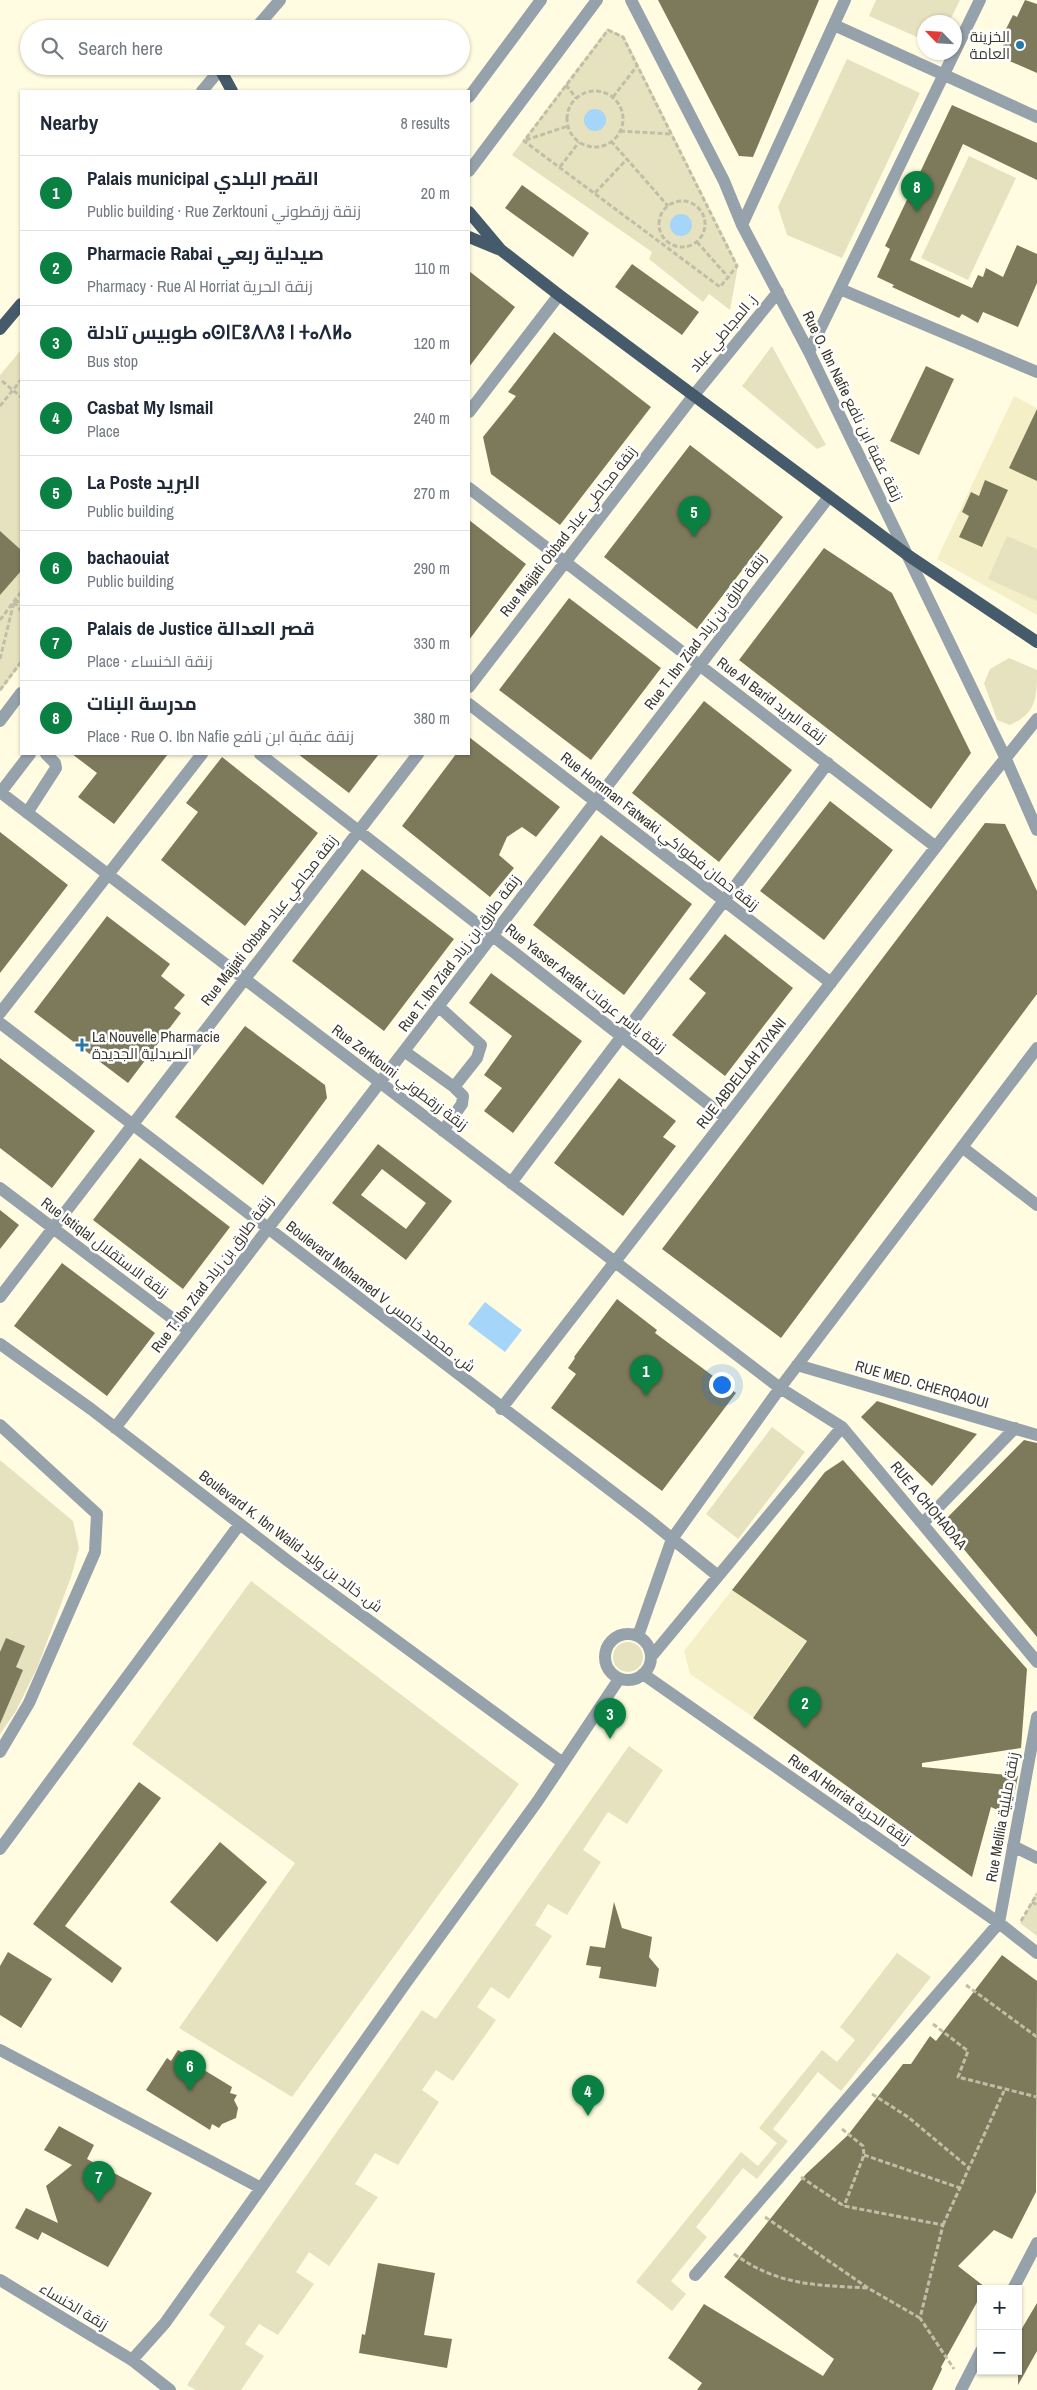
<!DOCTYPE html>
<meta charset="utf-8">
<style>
:root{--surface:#fff;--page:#f2f2f3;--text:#1f2937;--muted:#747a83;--line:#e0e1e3;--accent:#0b8043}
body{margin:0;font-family:"Archivo Narrow",Cairo,"Noto Sans Tifinagh",sans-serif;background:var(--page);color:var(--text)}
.controls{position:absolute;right:15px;bottom:15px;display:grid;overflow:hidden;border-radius:0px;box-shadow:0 1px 4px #0004}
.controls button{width:45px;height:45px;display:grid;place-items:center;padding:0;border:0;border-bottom:1px solid var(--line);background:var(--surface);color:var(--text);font:25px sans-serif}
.compass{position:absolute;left:917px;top:15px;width:45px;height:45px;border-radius:50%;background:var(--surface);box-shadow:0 1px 4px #0004;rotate:295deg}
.you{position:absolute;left:721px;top:1384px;width:18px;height:18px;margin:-12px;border:4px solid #fff;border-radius:50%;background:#1a73e8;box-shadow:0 0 0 8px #1a73e833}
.badge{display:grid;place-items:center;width:32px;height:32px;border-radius:50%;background:var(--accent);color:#fff;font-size:16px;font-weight:700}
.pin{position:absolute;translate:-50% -41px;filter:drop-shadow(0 1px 2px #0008)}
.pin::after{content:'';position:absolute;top:26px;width:18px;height:15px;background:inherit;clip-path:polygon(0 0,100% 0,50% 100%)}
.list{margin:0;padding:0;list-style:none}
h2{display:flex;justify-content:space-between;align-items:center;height:65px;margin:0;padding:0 20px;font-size:21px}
h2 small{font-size:16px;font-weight:400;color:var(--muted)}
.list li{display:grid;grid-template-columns:32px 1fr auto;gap:15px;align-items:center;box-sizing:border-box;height:75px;padding:0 20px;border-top:1px solid var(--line)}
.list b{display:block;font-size:19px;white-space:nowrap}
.list p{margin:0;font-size:16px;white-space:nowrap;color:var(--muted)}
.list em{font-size:16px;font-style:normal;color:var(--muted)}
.icon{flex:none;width:28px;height:28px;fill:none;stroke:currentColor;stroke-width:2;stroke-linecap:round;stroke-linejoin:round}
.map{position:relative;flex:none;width:1037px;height:2390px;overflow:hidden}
.search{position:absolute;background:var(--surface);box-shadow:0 1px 4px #0004;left:20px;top:20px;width:450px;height:55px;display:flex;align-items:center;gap:12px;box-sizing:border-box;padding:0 18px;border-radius:28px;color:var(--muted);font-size:19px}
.panel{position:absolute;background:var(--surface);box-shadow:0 1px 4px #0004;left:20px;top:90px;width:450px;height:665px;border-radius:0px}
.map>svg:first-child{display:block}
.built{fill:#f5efc7}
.green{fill:#e6e2bf}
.water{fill:#a5d5f8}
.building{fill:#7d7a5c;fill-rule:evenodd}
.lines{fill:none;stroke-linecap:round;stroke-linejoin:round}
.path{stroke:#c1bea8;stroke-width:3;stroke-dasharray:5 2.5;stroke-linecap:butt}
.minor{stroke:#96a2ab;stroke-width:12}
.major{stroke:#455a6a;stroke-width:12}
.poi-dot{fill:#2578a8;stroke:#fff;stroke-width:2}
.labels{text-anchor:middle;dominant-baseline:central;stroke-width:5;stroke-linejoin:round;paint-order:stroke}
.poi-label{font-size:15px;fill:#3b392d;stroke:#fff;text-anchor:end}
.street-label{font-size:15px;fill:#3b392d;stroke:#fff}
</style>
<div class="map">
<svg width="1037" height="2390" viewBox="0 0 1037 2390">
<rect width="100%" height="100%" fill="#fffce1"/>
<path class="built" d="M1014 396 1037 408V615L937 559Z
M732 1590 806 1641 753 1717 690 1674 684 1651Z"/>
<path class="green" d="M876 0H960L949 22H924V40L869 16Z
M607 29 624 36 738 266 730 310 709 294 703 302 649 259 652 252 512 155Z
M847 59 920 93 842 258 787 235 778 207Z
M969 156 1016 178 968 280 921 258Z
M772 346 826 445 817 449 742 386Z
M21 350V664L0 692V375Z
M1007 536 1037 549V601L988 579Z
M1009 658 1037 670C1037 697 1037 713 1010 725L997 720 984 683 990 669Z
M772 1427 805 1452 738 1539 706 1514Z
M0 1460 73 1521 79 1548 71 1577 38 1666 16 1711 0 1734Z
M251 1581 519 1784 292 2097 179 2028 295 1863 132 1744Z
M613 1657a15 15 0 1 1 30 0a15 15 0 1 1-30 0Z
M629 1746 663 1770 627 1824 608 1812 583 1850 601 1862 567 1915 548 1904 535 1925 552 1936 509 1999 491 1987 477 2007 496 2020 453 2081 436 2070 422 2090 439 2102 398 2165 375 2153 355 2184 378 2197 329 2266 309 2252 296 2272 314 2284 278 2335 259 2324 245 2344 264 2356 241 2390H196L187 2385 225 2327 209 2315 422 2010 436 2019Z
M1037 1892V1936L1020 1923Z
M897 1953 931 1977 841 2091 818 2072 773 2129 788 2141 757 2179 743 2168 696 2227 707 2237 671 2281 686 2294 672 2311 636 2282 741 2152 758 2166 777 2143 759 2128 822 2050 837 2062 855 2040 840 2027Z"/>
<path class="water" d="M584 120a11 11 0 1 1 22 0a11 11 0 1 1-22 0Z
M670 225a11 11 0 1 1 22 0a11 11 0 1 1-22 0Z
M485 1302 522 1330 505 1352 468 1324Z"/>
<path class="building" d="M658 0H819L753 157 739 156Z
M1025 0 1037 4V73L998 56 1009 33 1005 31 1013 15 1017 17Z
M952 105 1037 143V180L963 144 910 260 972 288 978 275 983 277 986 268 1003 277 1017 245 1037 254V283L1018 327 983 312 978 323 962 314 959 318 892 287 894 285 877 277 890 249 885 246Z
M522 185 589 233 573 257 505 208Z
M632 264 699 312 682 335 615 287Z
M469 271 515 307 469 367Z
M554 332 651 407 560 525 491 474 483 437 516 396 508 392Z
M926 366 954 379 919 455 890 441Z
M1037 409V481L1009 468Z
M690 445 783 517 697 629 604 557Z
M985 480 1008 490 982 547 959 537 969 516 962 512 971 492 979 496Z
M469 520 526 564 469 640Z
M0 531 21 550V571L0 595Z
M824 548 892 593 971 753 931 809 739 660Z
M569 598 661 668 591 760 499 690Z
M704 701 792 770 719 862 632 793Z
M469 737 560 807 536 837 522 827 507 837 499 855 514 868 490 897 402 826 456 754H469Z
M72 754H168L114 824 78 797 97 773Z
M298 754H379L349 793Z
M222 757 318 833 245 926 161 860 198 812 186 803Z
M830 801 893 850 824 940 760 891Z
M985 823 1005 824 1037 891V994L781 1338 662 1249Z
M0 832 68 885 0 973Z
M601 835 692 904 624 995 533 925Z
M362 869 454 939 384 1031 292 961Z
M107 916 170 964 161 976 185 995 174 1008 181 1013 128 1083 34 1012Z
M725 934 793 988 725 1076 672 1035 706 993 689 979Z
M491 973 582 1041 513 1133 484 1111 502 1088 484 1075 512 1036 469 1003Z
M245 1026 325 1085 327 1098 263 1185 175 1117Z
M0 1058 95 1131 52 1188 0 1148Z
M619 1078 676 1121 663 1137 676 1146 623 1216 554 1163Z
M378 1144 452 1201 406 1260 332 1203ZM382 1169 426 1203 406 1229 361 1195Z
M140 1158 230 1227 183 1289 93 1220Z
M0 1210 19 1225 0 1249Z
M62 1263 155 1333 107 1396 14 1326Z
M617 1299 657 1330 655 1333 736 1393 662 1491 551 1408 576 1374 568 1368 575 1358 574 1357Z
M877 1401 977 1434 932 1486 861 1417Z
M1024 1440 1037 1443V1637L942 1523Z
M843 1460 1027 1669 1021 1748 922 1763V1767L1018 1776 1013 1800 1006 1814 991 1807 972 1877 753 1718 807 1641 732 1590 825 1472Z
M6 1638 25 1646 16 1667 23 1670 0 1724V1652Z
M139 1782 161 1798 65 1926 122 1968 112 1983 33 1924Z
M220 1842 267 1882 217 1942 170 1902Z
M614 1902 622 1928 652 1937 649 1957 659 1969 656 1987 599 1978 601 1967 586 1965 590 1946 605 1948Z
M8 1952 52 1979 21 2028 0 2015V1966Z
M1002 1955 1037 1981 1036 2192 1012 2239 994 2230 958 2266 985 2287 981 2289V2295L941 2367 942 2369 932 2390H697L702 2383 668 2358 704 2304 823 2376 834 2359 724 2277 806 2174 848 2135 903 2064H911L930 2036 936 2041Z
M178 2050 206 2065 204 2070 232 2087 230 2093 237 2095 234 2100 238 2108 236 2118 222 2124 219 2128 212 2124 210 2130 146 2090 167 2058 171 2061Z
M59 2126 94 2145 87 2159 152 2193 108 2267 42 2232 38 2240 15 2228 26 2208 58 2223 46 2186 72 2165 44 2150Z
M378 2263 435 2273 424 2335 452 2339 447 2368 359 2353 362 2334 365 2335Z
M1037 2303V2351L1018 2385V2335Z"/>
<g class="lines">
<path class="path" d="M608 30 623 37 737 266 720 287 524 141Z
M566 85 576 98
M567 119a28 28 0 1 1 56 0a28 28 0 1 1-56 0Z
M613 97 637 66
M620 131 671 134
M526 140 568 126
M611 141 668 206
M560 167 579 142
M595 193 627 159
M659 224a23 23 0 1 1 46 0a23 23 0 1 1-46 0Z
M697 242 728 277
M2 381 21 397
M0 406 21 380
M14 602 21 611
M14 602 21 601
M0 620 21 592
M0 659 14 602
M0 690 21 662
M1032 1902 1037 1905
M1021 1921 1037 1894
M966 1985 1037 2037
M933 2024 968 2051 958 2077 1037 2097
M872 2094 908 2117 969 2168
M842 2129 863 2146 864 2155 844 2206
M864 2155 960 2188
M801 2177 844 2206 943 2225 920 2318 954 2369
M765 2217 868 2288 920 2318
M943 2225 1004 2091
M734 2254C779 2286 815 2285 868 2288"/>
<path class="minor" d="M631 0 724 181 742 225 809 352 1005 757 1037 830
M834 25 1037 117
M255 29 280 0
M202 91 223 66
M469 97 541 0
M469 171 597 0
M742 225 845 0
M840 289 1037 372
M809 352 980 0
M469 412 559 295
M469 488 936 847
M469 687 694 395 778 292
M469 704 831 983
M0 721 21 693
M260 754 726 1118
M0 792 780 1388 842 1427 1037 1662
M0 793 30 754
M27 813 56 768 55 763 46 754
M438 1006 481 1045 477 1058 454 1087
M0 1013 202 754
M0 1023 648 1519 718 1576
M404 1051 454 1087 463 1096 462 1104 443 1131
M962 1147 1037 1205
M511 1183 828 763
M0 1188 189 1331
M0 1297 418 754
M0 1344 91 1409 288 1561 563 1763
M797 1365 1037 1435
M501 1409 980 790 1037 719
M0 1425 97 1514 95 1552 29 1703 0 1752
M115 1428 828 498
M923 1523 1015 1428
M605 1657a23 23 0 1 1 46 0a23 23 0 1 1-46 0Z
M638 1636 672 1539 780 1388 1037 1048
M651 1657 842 1427
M643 1674 999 1923 1037 1953
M1013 1846 1037 1858
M0 1849 239 1525
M0 2050 261 2188
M695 2275 999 1923 1037 1717
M0 2280 132 2360 170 2390
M1013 2289 1037 2243
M132 2360 165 2323 261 2188 405 1984 537 1802 619 1679
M961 2390 981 2351"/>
<path class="major" d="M220 69 232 91
M469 212 501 250 559 295 909 556 1037 642
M469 237 498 249
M0 329 21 304"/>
</g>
<g class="poi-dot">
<circle cx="1020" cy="45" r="5"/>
<path d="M79.5 1037.5h5v5h5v5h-5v5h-5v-5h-5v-5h5z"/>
</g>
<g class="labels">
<g class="poi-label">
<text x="1010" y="36">الخزينة<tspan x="1010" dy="17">العامة</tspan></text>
<text x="92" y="1036" text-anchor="start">La Nouvelle Pharmacie<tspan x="92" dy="17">الصيدلية الجديدة</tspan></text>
</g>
<g class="street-label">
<text transform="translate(723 333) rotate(-50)">ز. المجاطي عباد</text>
<text transform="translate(853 406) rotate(64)">Rue O. Ibn Nafie زنقة عقبة ابن نافع</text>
<text transform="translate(568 531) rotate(-52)">Rue Majjati Obbad زنقة مجاطي عباد</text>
<text transform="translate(705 631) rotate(-53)">Rue T. Ibn Ziad زنقة طارق بن زياد</text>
<text transform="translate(772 700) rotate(37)">Rue Al Barid زنقة البريد</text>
<text transform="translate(660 831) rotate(38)">Rue Homman Fatwaki زنقة حمان فطواكي</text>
<text transform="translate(269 920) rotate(-52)">Rue Majjati Obbad زنقة مجاطي عباد</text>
<text transform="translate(459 953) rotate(-53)">Rue T. Ibn Ziad زنقة طارق بن زياد</text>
<text transform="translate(586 988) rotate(38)">Rue Yasser Arafat زنقة ياسر عرفات</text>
<text transform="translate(741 1073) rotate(-52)">RUE ABDELLAH ZIYANI</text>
<text transform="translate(400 1077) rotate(37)">Rue Zerktouni زنقة زرقطوني</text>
<text transform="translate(105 1247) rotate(37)">Rue Istiqlal زنقة الاستقلال</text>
<text transform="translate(212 1274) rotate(-53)">Rue T. Ibn Ziad زنقة طارق بن زياد</text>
<text transform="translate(381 1296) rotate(38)">Boulevard Mohamed V ش. محمد خامس</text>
<text transform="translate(922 1384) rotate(16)">RUE MED. CHERQAOUI</text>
<text transform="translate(929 1505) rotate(50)">RUE A CHOHADAA</text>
<text transform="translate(291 1541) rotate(37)">Boulevard K. Ibn Walid ش. خالد بن وليد</text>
<text transform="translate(850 1799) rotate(35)">Rue Al Horriat زنقة الحرية</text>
<text transform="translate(1002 1817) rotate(-80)">Rue Melilia زنقة مليلية</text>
<text transform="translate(74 2306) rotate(31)">زنقة الخنساء</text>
</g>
</g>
</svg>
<div class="controls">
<button>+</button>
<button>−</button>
</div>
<svg class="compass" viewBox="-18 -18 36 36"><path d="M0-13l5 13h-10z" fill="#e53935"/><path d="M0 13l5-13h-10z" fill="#747a83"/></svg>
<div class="you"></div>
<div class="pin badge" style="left:646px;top:1396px">1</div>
<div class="pin badge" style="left:805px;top:1728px">2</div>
<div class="pin badge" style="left:610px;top:1739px">3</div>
<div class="pin badge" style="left:588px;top:2116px">4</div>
<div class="pin badge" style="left:694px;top:537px">5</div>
<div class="pin badge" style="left:190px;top:2091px">6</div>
<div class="pin badge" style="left:99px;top:2202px">7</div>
<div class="pin badge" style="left:917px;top:212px">8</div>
<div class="search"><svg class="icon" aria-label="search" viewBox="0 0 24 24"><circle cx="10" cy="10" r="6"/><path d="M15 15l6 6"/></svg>Search here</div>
<section class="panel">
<h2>Nearby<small>8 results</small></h2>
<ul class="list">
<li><span class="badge">1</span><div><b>Palais municipal القصر البلدي</b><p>Public building · Rue Zerktouni زنقة زرقطوني</p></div><em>20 m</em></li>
<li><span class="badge">2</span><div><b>Pharmacie Rabai صيدلية ربعي</b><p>Pharmacy · Rue Al Horriat زنقة الحرية</p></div><em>110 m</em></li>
<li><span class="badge">3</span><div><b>طوبيس تادلة ⴰⵙⵏⵎⵓⴷⴷⵓ ⵏ ⵜⴰⴷⵍⴰ</b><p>Bus stop</p></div><em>120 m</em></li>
<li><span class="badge">4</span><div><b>Casbat My Ismail</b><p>Place</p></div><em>240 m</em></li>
<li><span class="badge">5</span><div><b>La Poste البريد</b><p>Public building</p></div><em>270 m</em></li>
<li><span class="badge">6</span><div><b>bachaouiat</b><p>Public building</p></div><em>290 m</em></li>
<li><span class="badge">7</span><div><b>Palais de Justice قصر العدالة</b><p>Place · زنقة الخنساء</p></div><em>330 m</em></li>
<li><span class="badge">8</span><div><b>مدرسة البنات</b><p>Place · Rue O. Ibn Nafie زنقة عقبة ابن نافع</p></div><em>380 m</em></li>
</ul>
</section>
</div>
